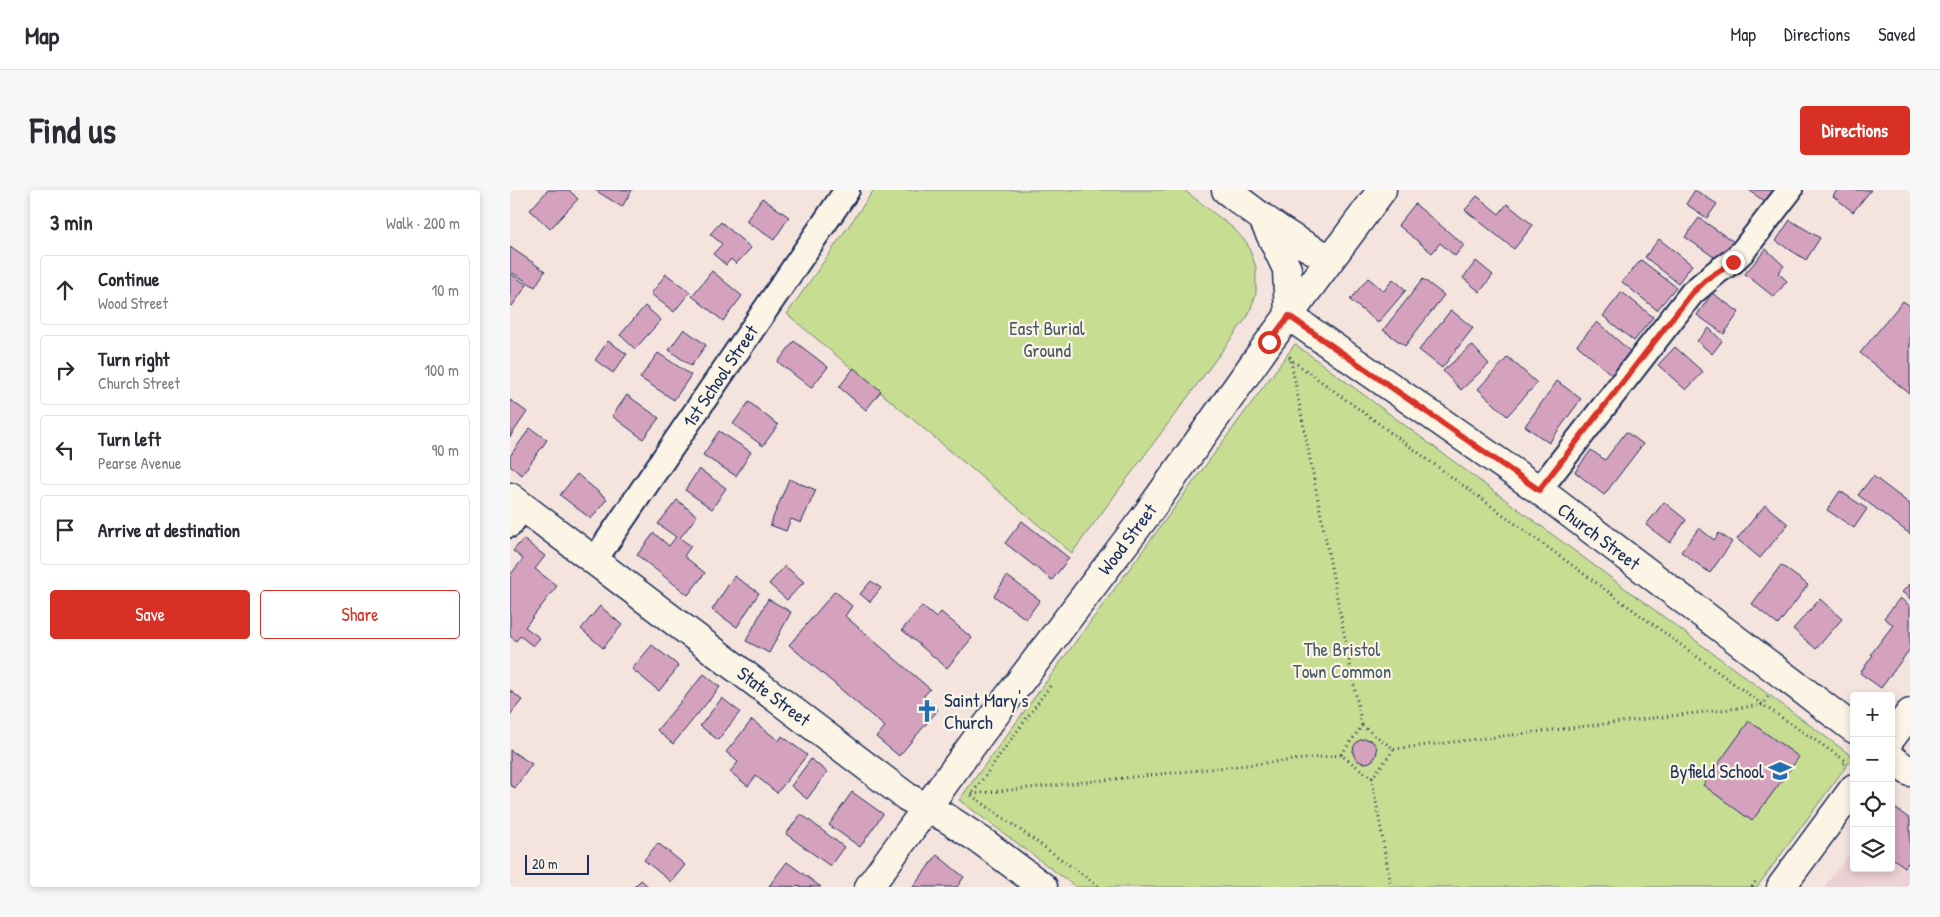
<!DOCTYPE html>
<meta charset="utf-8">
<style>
:root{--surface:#fff;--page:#f7f7f7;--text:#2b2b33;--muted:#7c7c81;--line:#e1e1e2;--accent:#d93025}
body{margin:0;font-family:"Patrick Hand",sans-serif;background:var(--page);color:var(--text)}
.controls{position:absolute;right:15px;bottom:15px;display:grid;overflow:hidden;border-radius:5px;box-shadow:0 2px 8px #0003}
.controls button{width:45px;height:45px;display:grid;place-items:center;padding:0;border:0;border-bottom:1px solid var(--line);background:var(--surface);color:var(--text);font:25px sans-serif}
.scale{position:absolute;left:15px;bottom:12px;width:64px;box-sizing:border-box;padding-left:5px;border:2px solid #1b2f5e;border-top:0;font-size:14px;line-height:18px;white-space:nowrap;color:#1b2f5e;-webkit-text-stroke:4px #fcf5e5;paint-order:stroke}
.stop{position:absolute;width:15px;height:15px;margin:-11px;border:4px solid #d93025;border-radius:50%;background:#fff}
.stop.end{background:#d93025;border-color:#fff;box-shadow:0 1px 5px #0008}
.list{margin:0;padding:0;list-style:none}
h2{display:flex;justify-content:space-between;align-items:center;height:65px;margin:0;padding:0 20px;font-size:21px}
h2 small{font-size:16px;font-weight:400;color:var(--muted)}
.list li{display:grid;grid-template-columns:32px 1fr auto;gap:15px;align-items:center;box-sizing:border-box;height:70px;margin:0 10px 10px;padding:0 10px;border:1px solid var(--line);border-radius:5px}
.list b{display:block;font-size:19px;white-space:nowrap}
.list p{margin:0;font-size:16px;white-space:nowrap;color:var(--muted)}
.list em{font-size:16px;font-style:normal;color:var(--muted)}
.actions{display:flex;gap:10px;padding:15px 20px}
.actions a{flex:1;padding:11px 0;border:1px solid var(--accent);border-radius:5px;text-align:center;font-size:18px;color:var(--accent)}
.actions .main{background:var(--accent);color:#fff}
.icon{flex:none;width:28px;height:28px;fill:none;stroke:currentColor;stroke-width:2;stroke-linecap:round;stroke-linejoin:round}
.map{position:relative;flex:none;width:1400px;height:697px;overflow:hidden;border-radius:5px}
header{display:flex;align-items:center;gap:30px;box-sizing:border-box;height:70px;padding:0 25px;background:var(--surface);border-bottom:1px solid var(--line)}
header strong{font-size:24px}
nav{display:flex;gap:28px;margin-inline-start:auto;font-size:18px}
.intro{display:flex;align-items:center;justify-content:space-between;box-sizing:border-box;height:120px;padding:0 30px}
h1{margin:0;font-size:35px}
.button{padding:12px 22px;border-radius:5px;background:var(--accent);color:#fff;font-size:18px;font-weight:700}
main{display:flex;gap:30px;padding:0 30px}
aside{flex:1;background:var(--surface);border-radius:5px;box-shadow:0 2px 8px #0003}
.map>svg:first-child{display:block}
.built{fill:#ebd0d4}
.green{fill:#c7dd92;stroke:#718678}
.building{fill:#d5a2be;stroke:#1b2f5e}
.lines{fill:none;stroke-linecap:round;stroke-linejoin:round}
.minor-casing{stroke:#1b2f5e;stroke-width:28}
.tertiary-casing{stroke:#1b2f5e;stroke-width:31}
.secondary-casing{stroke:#1b2f5e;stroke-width:31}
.path{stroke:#1b2f5e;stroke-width:3;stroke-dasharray:1 4;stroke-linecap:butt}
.minor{stroke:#fcf5e5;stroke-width:24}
.tertiary{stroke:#fcf5e5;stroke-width:28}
.secondary{stroke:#fcf5e5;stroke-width:28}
.route{stroke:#d93025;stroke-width:6}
.labels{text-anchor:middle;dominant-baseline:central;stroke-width:4.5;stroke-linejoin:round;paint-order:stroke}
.park-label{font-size:19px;fill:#465a6b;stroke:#fcf5e5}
.street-label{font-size:19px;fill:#1b2f5e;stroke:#fcf5e5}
.poi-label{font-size:19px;fill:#1b2f5e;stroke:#fcf5e5;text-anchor:start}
</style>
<header>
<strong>Map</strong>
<nav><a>Map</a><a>Directions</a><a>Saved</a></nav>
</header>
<div class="intro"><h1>Find us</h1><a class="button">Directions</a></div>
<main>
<aside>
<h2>3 min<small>Walk · 200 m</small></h2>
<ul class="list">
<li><svg class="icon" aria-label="ahead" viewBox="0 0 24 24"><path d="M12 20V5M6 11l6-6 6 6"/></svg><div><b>Continue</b><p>Wood Street</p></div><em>10 m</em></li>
<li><svg class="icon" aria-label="right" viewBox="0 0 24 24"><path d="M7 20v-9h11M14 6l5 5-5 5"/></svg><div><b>Turn right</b><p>Church Street</p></div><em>100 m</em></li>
<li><svg class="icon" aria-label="left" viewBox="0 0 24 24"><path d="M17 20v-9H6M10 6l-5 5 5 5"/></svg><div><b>Turn left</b><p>Pearse Avenue</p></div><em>90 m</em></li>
<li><svg class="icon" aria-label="arrive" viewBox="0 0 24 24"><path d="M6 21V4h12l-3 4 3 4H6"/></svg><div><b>Arrive at destination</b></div></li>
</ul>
<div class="actions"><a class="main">Save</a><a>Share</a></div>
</aside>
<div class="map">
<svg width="1400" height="697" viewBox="0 0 1400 697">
<rect width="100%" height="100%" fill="#f4e4dd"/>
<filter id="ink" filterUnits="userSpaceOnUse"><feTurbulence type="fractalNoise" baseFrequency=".02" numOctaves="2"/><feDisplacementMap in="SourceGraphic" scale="10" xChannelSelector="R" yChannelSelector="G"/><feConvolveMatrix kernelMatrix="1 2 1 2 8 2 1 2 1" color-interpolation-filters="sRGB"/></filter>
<g filter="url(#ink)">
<path class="built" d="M1344 658V678H1381V668L1400 681V697H1314Z"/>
<path class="green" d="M364 0H674L723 38 737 53 746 77V104L738 126 562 363 277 124Z
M785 154 1343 567 1247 697H566L449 610Z"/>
<path class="building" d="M38 0H59L68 9 40 39 20 20Z
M85 0H122L112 17Z
M1185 0 1207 14 1197 28 1176 14Z
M1239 0H1272L1260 16Z
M1327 0H1361L1343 22 1323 6Z
M967 6 989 24 997 14 1023 35 1004 59 955 20Z
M252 8 279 27 264 50 236 31Z
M905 14 954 55 945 66 930 53 922 63 888 35Z
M1189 28 1227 54 1214 74 1175 47Z
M1280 30 1310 48 1296 70 1266 51Z
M211 32 241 58 226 74 221 69 216 75 203 64 212 54 200 44Z
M1149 49 1182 75 1168 93 1135 67Z
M0 57 35 81 25 97 0 81Z
M1256 59 1274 76 1268 83 1277 91 1264 107 1235 84Z
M1131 70 1166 97 1147 120 1112 92Z
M966 71 983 85 970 102 953 88Z
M202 81 232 106 213 131 182 106Z
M0 83 17 95 2 116 0 114Z
M156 84 180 102 164 122 141 104Z
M858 88 874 101 883 89 896 100 868 133 840 110Z
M913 89 934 105 895 156 873 140Z
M1112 102 1143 127 1124 151 1093 126Z
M1202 103 1229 122 1214 144 1187 125Z
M1393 111 1400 116V204L1350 163Z
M135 116 151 130 125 159 110 145Z
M941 120 963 138 932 178 909 160Z
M1087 132 1121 162 1102 185 1067 155Z
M1199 138 1212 151 1202 164 1187 151Z
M174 139 196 155 181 176 159 160Z
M98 151 117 164 103 183 85 170Z
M284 151 318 177 301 198 268 172Z
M962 155 979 174 951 200 933 181Z
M1165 157 1193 182 1176 200 1148 175Z
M148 163 181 185 164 210 130 188Z
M998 167 1027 193 997 226 968 199Z
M344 178 371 201 356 220 329 197Z
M1047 191 1071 209 1039 253 1015 236Z
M117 205 149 228 133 249 102 226Z
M0 210 17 222 0 247Z
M239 212 268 235 253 256 223 234Z
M20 238 37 250 12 285 0 276V266Z
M209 241 241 262 226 286 193 265Z
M1116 242 1133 254 1094 305 1065 282 1081 260 1095 270Z
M189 279 216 298 202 319 175 300Z
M67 284 97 309 81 329 50 305Z
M1363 286 1400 314V344L1348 305Z
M279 289 306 300 291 333 281 329 276 341 260 335Z
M1330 301 1357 319 1344 338 1317 320Z
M167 310 187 326 170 348 181 356 174 366 195 383 178 405 127 365 144 343 159 356 166 347 148 334Z
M1154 312 1176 330 1160 353 1136 335Z
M1255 315 1278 334 1250 368 1227 349Z
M512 331 559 368 542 390 495 353Z
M1189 338 1204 350 1209 343 1222 352 1200 383 1171 362Z
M13 349 35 366 25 379 47 396 15 437 30 448 23 456 10 446 6 451 0 446V385L13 369 3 361Z
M1271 375 1298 395 1268 435 1242 414Z
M275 376 294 392 277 410 259 394Z
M224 386 249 403 227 437 202 420Z
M497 386 530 410 516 429 484 406Z
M361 391 371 398 360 412 350 404Z
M1400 394V409L1392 402Z
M325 401 342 416 335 426 420 499 413 507 428 520 389 566 366 547 375 537 279 455Z
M1390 408 1400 416V459L1371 498 1350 483 1363 465 1361 464 1383 435 1374 428Z
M258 409 281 422 259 463 236 451Z
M1310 409 1332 429 1306 459 1283 439Z
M90 416 112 435 93 458 71 439Z
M412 416 426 428 431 422 462 448 437 478 392 440Z
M142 455 169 476 149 501 122 479Z
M194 484 210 497 163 554 147 540Z
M0 500 12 510 0 525Z
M212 508 230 522 208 550 190 536Z
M242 530 269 551 272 546 297 565 267 603 246 586 238 596 220 582 228 572 216 562Z
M1239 531 1289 567 1242 631 1193 595Z
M843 561a12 12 0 1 1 24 0a12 12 0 1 1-24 0Z
M0 560 22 574 5 598 0 595Z
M301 569 317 582 297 609 281 596Z
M342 602 373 624 350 657 319 635Z
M1385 618 1400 629V670L1395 677 1381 667V623Z
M291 624 334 657 320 676 276 644Z
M148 653 175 675 161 692 134 670Z
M427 665 454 687 447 697H403Z
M277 672 311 697 259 696Z
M131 690 139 697H124Z"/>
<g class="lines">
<defs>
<path id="minor" d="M1029 300 1182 103 1208 81 1223 71 1233 61 1280 0
M0 335 13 317
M84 371 337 0"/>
<path id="tertiary" d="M716 0C750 26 781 51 820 68
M753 29 777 79 779 126 1029 300 1344 539
M0 307 397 607 438 629 473 652 533 697
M1381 548 1400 523
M1381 568 1400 582
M1271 697 1344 598"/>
<path id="secondary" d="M359 697 471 543 637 324 759 152 872 0"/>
</defs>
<use href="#minor" class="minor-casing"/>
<use href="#tertiary" class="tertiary-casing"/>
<use href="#secondary" class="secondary-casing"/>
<path class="path" d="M780 166 852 536
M779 168 1253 515 1336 571 1332 576
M540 496 461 605 590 697
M884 559 1253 515 1259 505
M862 588 884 559 852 536 831 565 862 588 881 697
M462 604 831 565
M1242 697 1247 689"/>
<use href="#minor" class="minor"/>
<use href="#tertiary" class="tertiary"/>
<use href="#secondary" class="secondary"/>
</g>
</g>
<g class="lines" filter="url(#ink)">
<path class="route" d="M759 152 779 126 1029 300 1182 103 1196 90 1223 72"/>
</g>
<defs>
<symbol id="church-bare" viewBox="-9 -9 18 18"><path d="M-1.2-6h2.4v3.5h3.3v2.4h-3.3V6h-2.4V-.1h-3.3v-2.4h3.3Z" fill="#1f6fb2" stroke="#fcf5e5" stroke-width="2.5" paint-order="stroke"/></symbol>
<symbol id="school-bare" viewBox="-9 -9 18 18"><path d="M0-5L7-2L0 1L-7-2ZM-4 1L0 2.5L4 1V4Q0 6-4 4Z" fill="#1f6fb2" stroke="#fcf5e5" stroke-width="2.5" paint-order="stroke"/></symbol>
</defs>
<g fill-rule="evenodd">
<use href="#church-bare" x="401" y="505" width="32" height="32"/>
<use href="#school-bare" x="1254" y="565" width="32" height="32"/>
</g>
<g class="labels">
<g class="park-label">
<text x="537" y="138">East Burial<tspan x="537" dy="22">Ground</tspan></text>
<text x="832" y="459">The Bristol<tspan x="832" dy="22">Town Common</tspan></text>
</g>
<g class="street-label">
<text transform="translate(210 186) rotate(-56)">1st School Street</text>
<text transform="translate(1089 346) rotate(37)">Church Street</text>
<text transform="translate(617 349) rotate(-53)">Wood Street</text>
<text transform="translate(264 506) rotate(37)">State Street</text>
</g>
<g class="poi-label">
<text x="434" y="510">Saint Mary's<tspan x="434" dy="22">Church</tspan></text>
<text x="1254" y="581" text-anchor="end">Byfield School</text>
</g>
</g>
</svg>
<div class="controls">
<button>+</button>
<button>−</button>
<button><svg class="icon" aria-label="locate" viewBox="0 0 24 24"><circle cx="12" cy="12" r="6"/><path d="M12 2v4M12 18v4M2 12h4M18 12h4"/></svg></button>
<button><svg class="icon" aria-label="layers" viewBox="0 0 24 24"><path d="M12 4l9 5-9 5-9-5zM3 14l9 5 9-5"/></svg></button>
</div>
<div class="scale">20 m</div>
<div class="stop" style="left:759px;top:152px"></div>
<div class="stop end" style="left:1223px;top:72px"></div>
</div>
</main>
